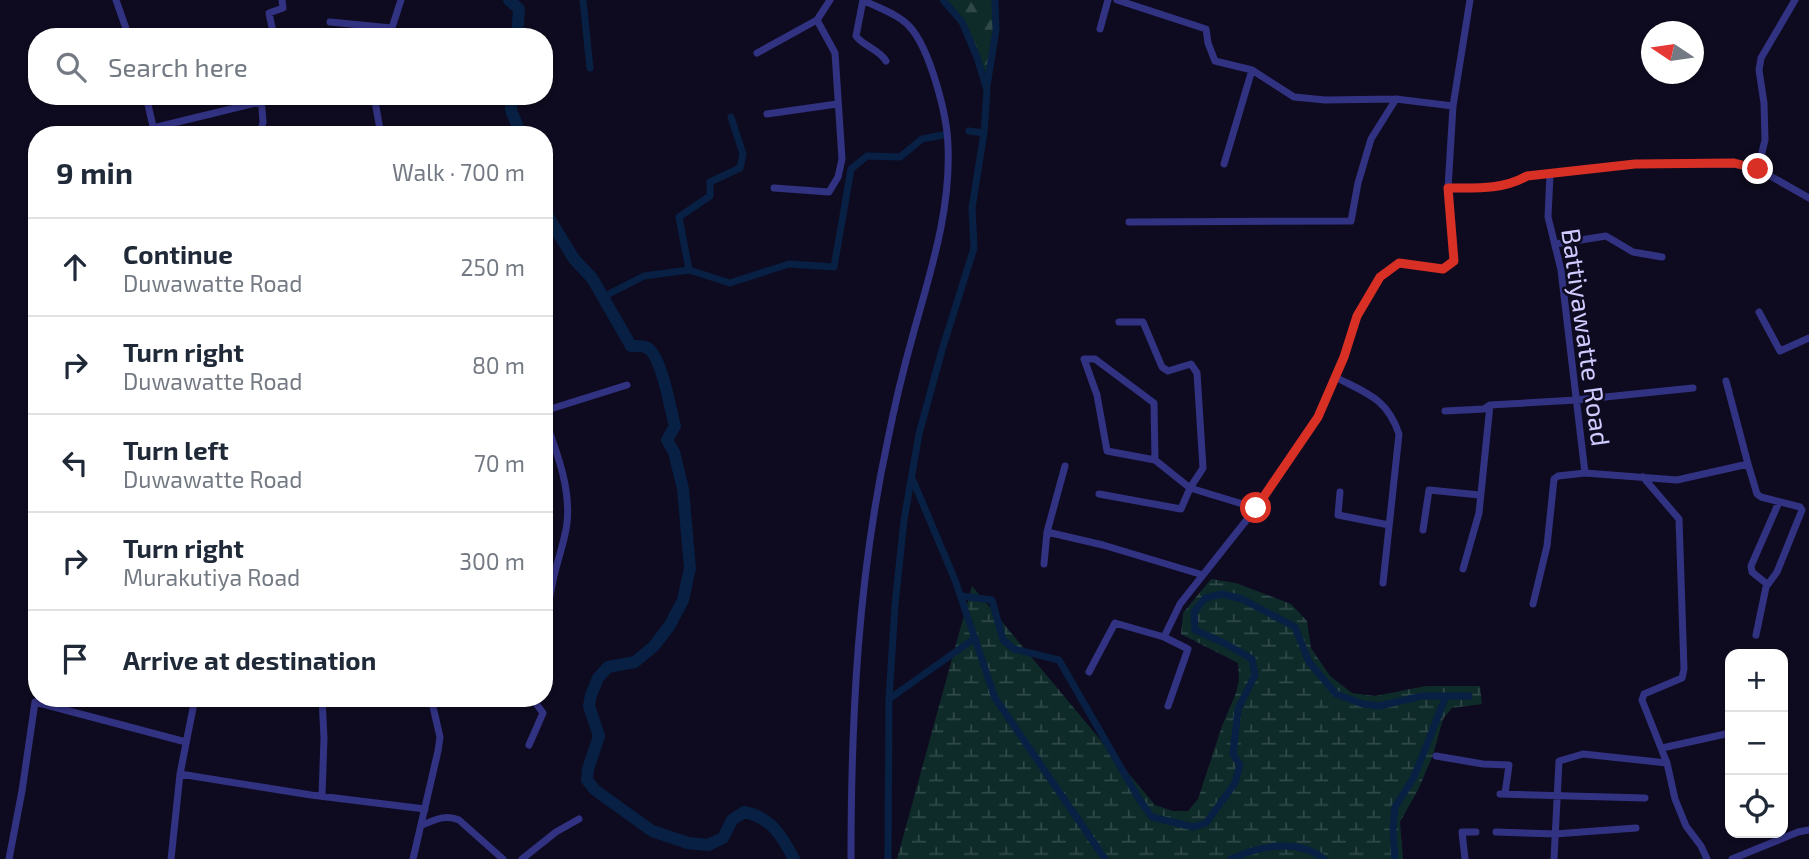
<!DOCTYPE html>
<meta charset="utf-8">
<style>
:root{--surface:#fff;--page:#f2f2f3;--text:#1f2937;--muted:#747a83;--line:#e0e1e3}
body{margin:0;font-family:"Exo 2",sans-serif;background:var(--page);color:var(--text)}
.controls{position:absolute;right:21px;bottom:21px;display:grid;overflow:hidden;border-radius:14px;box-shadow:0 2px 5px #0004}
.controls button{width:63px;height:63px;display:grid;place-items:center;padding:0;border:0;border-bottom:2px solid var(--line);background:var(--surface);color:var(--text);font:35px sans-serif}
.compass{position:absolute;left:1641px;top:21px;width:63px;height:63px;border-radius:50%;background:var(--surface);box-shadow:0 2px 5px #0004;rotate:283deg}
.stop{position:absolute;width:21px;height:21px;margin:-16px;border:5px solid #d93025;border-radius:50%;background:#fff}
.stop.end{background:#d93025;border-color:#fff;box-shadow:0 2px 7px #0008}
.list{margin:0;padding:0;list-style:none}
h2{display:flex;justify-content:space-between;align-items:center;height:91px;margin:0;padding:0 28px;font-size:30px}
h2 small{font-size:23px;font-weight:400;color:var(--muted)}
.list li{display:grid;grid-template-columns:46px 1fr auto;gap:21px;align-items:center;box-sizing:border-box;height:98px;padding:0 28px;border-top:2px solid var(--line)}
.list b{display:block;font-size:26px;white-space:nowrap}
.list p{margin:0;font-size:23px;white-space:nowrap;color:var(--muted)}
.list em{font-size:23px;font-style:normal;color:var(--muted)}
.icon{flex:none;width:38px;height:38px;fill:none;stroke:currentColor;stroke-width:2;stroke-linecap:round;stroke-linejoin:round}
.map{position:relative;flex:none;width:1809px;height:859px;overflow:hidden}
.search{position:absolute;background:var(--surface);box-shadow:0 2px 5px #0004;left:28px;top:28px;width:525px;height:77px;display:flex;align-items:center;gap:18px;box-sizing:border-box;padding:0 24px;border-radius:28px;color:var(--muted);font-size:26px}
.panel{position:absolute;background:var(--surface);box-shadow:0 2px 5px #0004;left:28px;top:126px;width:525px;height:581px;border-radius:28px}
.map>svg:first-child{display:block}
.forest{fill:url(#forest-firs)}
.wetland{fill:url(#wetland-marsh)}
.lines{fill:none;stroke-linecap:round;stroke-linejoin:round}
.canal{stroke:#072043;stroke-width:7}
.river{stroke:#072043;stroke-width:12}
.minor{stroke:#323283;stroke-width:7}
.route{stroke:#d93025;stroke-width:9}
.labels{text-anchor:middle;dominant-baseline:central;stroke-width:5;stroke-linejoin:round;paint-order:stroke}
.street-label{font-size:26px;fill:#cfcbff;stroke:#0e0b20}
</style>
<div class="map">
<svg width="1809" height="859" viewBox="0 0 1809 859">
<defs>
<pattern id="forest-firs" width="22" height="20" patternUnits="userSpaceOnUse" patternTransform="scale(1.75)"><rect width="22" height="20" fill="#0e2b29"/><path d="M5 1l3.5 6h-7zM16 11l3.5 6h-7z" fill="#304849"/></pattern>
<pattern id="wetland-marsh" width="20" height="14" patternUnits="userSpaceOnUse" patternTransform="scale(1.75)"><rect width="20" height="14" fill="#0e2b29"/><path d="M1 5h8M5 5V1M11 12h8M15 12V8" fill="none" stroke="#304849"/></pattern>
</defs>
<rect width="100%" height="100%" fill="#0e0b20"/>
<path class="forest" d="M946 0H992L994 29 987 76 964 20Z"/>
<path class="wetland" d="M1211 579 1236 583 1291 604 1307 621 1311 648 1330 676 1352 693 1375 696 1426 686H1480L1482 704 1452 708 1443 719 1433 755 1418 790 1400 822 1403 859H897L972 586 1155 805 1173 811H1188L1198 799 1222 726 1236 693 1239 679 1238 663 1181 634 1183 613Z"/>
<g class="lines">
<path class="canal" d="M583 0 590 68
M987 86 996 30 995 0
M969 131 984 133
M689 270 679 217 710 196V182L740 168 743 154 731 117
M603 297 644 276 689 270 730 283 789 264 834 267 851 169 867 156 900 157 922 139 943 135
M912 478 955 580 995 698 1105 859
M961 596 992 600 1003 640 1014 649 1059 660 1139 799 1152 817 1193 827 1206 823 1235 783 1240 765 1233 754 1238 709 1255 675 1252 659 1224 643 1195 630 1194 612 1205 598 1222 594 1242 599 1295 627 1309 662 1336 694 1363 704 1379 706 1422 696H1469
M889 699 975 638
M888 859 889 699 895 605 904 520 919 434 942 350 974 248 972 208 984 133 987 90 977 57 962 22 943 0
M1231 859C1260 846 1297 838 1324 859
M1395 859 1393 830 1395 807 1414 777 1446 696"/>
<path class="river" d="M509 0 519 9 517 37
M512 96 511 110 521 135
M544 210 574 259 592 278 631 346C639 346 646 345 651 351 663 365 670 408 675 426L667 440 674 452 683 489 690 568 683 600 670 625 654 646 635 662 608 667 598 678 591 695 589 706 599 736 588 769 587 780 595 790 652 831 688 843 708 845 723 838 732 820 744 812C771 817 782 836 794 859"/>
<path class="minor" d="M116 0 129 37
M863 0 856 36C863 46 879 49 886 61
M1117 0 1206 29 1208 43 1215 61 1252 70 1294 97 1325 100 1396 99 1453 106
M330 22 391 28
M1100 29 1108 0
M274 37 269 13 283 8 282 0
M389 37 401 0
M757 53 817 20 830 0
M146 96 155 135
M374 96 381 135
M767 114 837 104
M153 128 260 102
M260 135 263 122 261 96
M1224 164 1252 70
M1758 169 1765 140 1764 103 1759 70 1761 58 1795 0
M774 188 829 192 838 177 842 159 835 53 817 20
M1448 188C1476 188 1502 190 1527 176L1635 164H1734L1758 169 1809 198
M1129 222 1351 221 1358 183 1371 139 1396 99
M1555 244 1606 236 1633 252 1662 257
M1759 312 1780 351 1809 338
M1335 377C1366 393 1387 398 1399 434L1383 583
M544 411 627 385
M1445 411 1484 409 1490 405 1576 400 1693 388
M544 417C556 450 571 487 567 523 565 540 558 559 554 576
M1155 460 1107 451 1097 395 1084 359H1095L1154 403 1155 460 1190 488 1256 508
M1748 464 1757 494 1761 497 1800 507 1802 510 1777 572 1766 587 1756 635
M1065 466 1047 532 1103 545 1203 575
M1585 473 1677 480 1748 464 1726 381
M1643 477 1679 519 1684 669 1682 678 1644 694 1642 700 1667 763 1675 799 1686 826 1701 846 1707 859
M1340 492 1338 515 1389 525
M1099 494 1181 509 1190 488 1203 468 1197 373 1191 364 1168 371 1162 367 1143 322H1119
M1423 530 1429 490 1480 495
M1044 564 1047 532
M1463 569 1479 513 1490 405
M544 577 554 576 544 624
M1767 584 1752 572 1751 566 1779 502
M1533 604 1547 546 1554 479 1558 476 1585 473 1561 270 1548 217 1550 174
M1164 637 1180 604 1256 508 1318 417 1344 357 1357 316 1380 277 1399 263 1443 269 1454 261 1448 188 1453 106 1470 0
M1089 672 1115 623 1164 637 1188 649 1168 706
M209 698H235
M322 698 324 738 322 796
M529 745 543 713 532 698
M1662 748 1730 733
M1436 756 1483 764 1509 765 1505 794
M180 774 311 795 425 809
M1500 794 1645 798
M422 825C435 820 445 814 459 820L503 859
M1496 832 1555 834 1636 828
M9 859 22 791 35 702 186 742
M171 859 180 774 195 698
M413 859 438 751 440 737 431 698
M522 859 556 832 579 819
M851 859C851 718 858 577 888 439 895 403 904 367 914 331 931 270 951 209 948 145 947 115 930 48 909 26 898 14 878 8 863 0
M1465 859 1462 832H1476
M1554 859 1559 761 1583 754 1667 763
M1732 859 1798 832 1809 830"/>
</g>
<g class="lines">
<path class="route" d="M1256 508 1318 417 1344 357 1357 316 1380 277 1399 263 1443 269 1454 261 1448 188C1476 188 1502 190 1527 176L1635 164 1734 163 1758 169"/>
</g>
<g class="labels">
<g class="street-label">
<text transform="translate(1587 337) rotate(82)">Battiyawatte Road</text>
</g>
</g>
</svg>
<div class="controls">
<button>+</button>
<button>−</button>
<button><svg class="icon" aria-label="locate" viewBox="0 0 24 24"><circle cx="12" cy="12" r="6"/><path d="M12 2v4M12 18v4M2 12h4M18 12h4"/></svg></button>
</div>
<svg class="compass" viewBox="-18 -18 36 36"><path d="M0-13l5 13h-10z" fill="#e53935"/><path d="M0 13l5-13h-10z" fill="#747a83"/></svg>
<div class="stop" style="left:1256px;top:508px"></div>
<div class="stop end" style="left:1758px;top:169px"></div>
<div class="search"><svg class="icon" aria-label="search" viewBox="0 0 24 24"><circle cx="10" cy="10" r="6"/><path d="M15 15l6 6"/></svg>Search here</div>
<section class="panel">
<h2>9 min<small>Walk · 700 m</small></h2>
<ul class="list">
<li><svg class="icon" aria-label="ahead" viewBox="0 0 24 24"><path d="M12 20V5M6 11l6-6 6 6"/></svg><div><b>Continue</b><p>Duwawatte Road</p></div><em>250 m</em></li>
<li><svg class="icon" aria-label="right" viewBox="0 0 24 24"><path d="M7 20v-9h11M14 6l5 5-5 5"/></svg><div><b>Turn right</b><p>Duwawatte Road</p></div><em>80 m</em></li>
<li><svg class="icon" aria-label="left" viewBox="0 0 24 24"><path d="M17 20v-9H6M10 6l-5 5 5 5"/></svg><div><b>Turn left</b><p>Duwawatte Road</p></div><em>70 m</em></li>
<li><svg class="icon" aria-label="right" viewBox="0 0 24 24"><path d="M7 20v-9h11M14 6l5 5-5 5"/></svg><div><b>Turn right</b><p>Murakutiya Road</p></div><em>300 m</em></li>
<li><svg class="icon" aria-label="arrive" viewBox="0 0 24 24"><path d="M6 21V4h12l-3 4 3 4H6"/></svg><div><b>Arrive at destination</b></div></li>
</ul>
</section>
</div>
